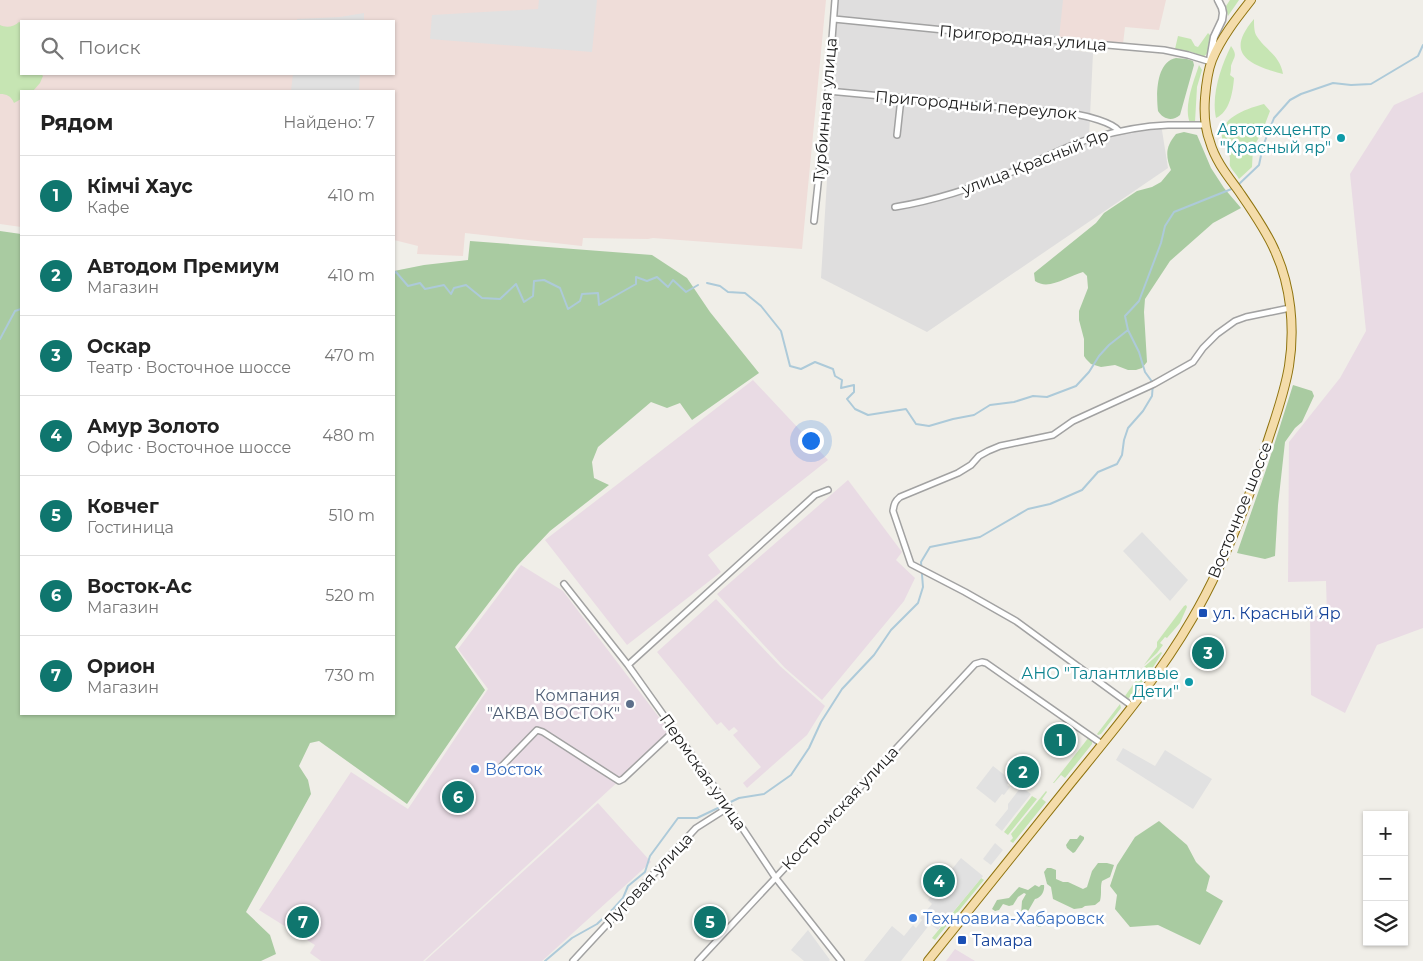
<!DOCTYPE html>
<html lang="ru">
<meta charset="utf-8">
<style>
:root{--surface:#fff;--page:#f2f2f2;--text:#222;--muted:#767676;--line:#e0e0e0;--accent:#0f766e}
body{margin:0;font-family:Montserrat,sans-serif;background:var(--page);color:var(--text)}
.controls{position:absolute;right:15px;bottom:15px;display:grid;overflow:hidden;border-radius:0px;box-shadow:0 1px 4px #0004}
.controls button{width:45px;height:45px;display:grid;place-items:center;padding:0;border:0;border-bottom:1px solid var(--line);background:var(--surface);color:var(--text);font:25px sans-serif}
.you{position:absolute;left:810px;top:440px;width:18px;height:18px;margin:-12px;border:4px solid #fff;border-radius:50%;background:#1a73e8;box-shadow:0 0 0 8px #1a73e833}
.badge{display:grid;place-items:center;width:32px;height:32px;border-radius:50%;background:var(--accent);color:#fff;font-size:16px;font-weight:700}
.pin{position:absolute;translate:-50% -50%;border:2px solid #fff;box-shadow:0 1px 5px #0006}
.list{margin:0;padding:0;list-style:none}
h2{display:flex;justify-content:space-between;align-items:center;height:65px;margin:0;padding:0 20px;font-size:21px}
h2 small{font-size:16px;font-weight:400;color:var(--muted)}
.list li{display:grid;grid-template-columns:32px 1fr auto;gap:15px;align-items:center;box-sizing:border-box;height:80px;padding:0 20px;border-top:1px solid var(--line)}
.list b{display:block;font-size:19px;white-space:nowrap}
.list p{margin:0;font-size:16px;white-space:nowrap;color:var(--muted)}
.list em{font-size:16px;font-style:normal;color:var(--muted)}
.icon{flex:none;width:28px;height:28px;fill:none;stroke:currentColor;stroke-width:2;stroke-linecap:round;stroke-linejoin:round}
.map{position:relative;flex:none;width:1423px;height:961px;overflow:hidden}
.search{position:absolute;background:var(--surface);box-shadow:0 1px 4px #0004;left:20px;top:20px;width:375px;height:55px;display:flex;align-items:center;gap:12px;box-sizing:border-box;padding:0 18px;border-radius:0px;color:var(--muted);font-size:19px}
.panel{position:absolute;background:var(--surface);box-shadow:0 1px 4px #0004;left:20px;top:90px;width:375px;height:625px;border-radius:0px}
.map>svg:first-child{display:block}
.residential{fill:#dfdede}
.commercial{fill:#efddd9;fill-rule:evenodd}
.industrial{fill:#e9dbe4}
.grass{fill:#c6e5b3}
.forest{fill:#a9cba1}
.parking{fill:#e1e1e1}
.lines{fill:none;stroke-linecap:round;stroke-linejoin:round}
.stream{stroke:#adcad9;stroke-width:2}
.minor-casing{stroke:#a2a2a2;stroke-width:8}
.tertiary-casing{stroke:#a2a2a2;stroke-width:9}
.primary-casing{stroke:#8f730e;stroke-width:10}
.minor{stroke:#fff;stroke-width:5}
.tertiary{stroke:#fff;stroke-width:6}
.primary{stroke:#f4dcaa;stroke-width:8}
.culture-dot{fill:#0f9aa8;stroke:#fff;stroke-width:2}
.transit-dot{fill:#1a4fb4;stroke:#fff;stroke-width:2}
.service-dot{fill:#5c6f8a;stroke:#fff;stroke-width:2}
.shop-dot{fill:#3f7fe0;stroke:#fff;stroke-width:2}
.labels{text-anchor:middle;dominant-baseline:central;stroke-width:5;stroke-linejoin:round;paint-order:stroke}
.street-label{font-size:16px;fill:#212121;stroke:#fff}
.culture-label{font-size:16px;fill:#0d838f;stroke:#fff;text-anchor:end}
.transit-label{font-size:16px;fill:#164399;stroke:#fff;text-anchor:start}
.service-label{font-size:16px;fill:#4e5e75;stroke:#fff;text-anchor:end}
.shop-label{font-size:16px;fill:#366cbe;stroke:#fff;text-anchor:start}
</style>
<div class="map">
<svg width="1423" height="961" viewBox="0 0 1423 961">
<rect width="100%" height="100%" fill="#f0eee8"/>
<path class="residential" d="M838 0H1064L1060 48 1093 53 1089 137 1161 124 1168 168 927 332 821 278Z"/>
<path class="commercial" d="M0 0H826L802 249 653 238 648 239 583 238 582 246 465 233 463 256 417 254 418 246 394 240V91H21V227L0 224ZM21 21H394V74H21Z
M1063 0H1166L1159 30 1125 27 1123 44 1059 38Z"/>
<path class="industrial" d="M1423 92V628L1377 645 1345 713 1311 695 1310 616H1327L1326 581 1288 582 1289 442 1340 378 1366 331 1350 174 1394 105Z
M753 380 828 460 708 555 721 572 627 645 545 540Z
M848 480 902 552 896 560 915 578 904 601 822 700 785 668 717 594Z
M521 565 563 591 671 733 423 961H321L310 953 315 945 259 910 351 772 408 809 488 689 458 649Z
M716 599 780 666 825 706 807 735 747 788 743 783 761 767 733 735 738 731 734 727 729 731 721 722 717 725 657 652Z
M598 803 651 862 542 961H425Z
M955 949 975 961H946Z"/>
<path class="grass" d="M1230 0H1239L1228 16 1226 6Z
M1254 19C1254 24 1254 31 1256 35 1265 50 1280 55 1283 74 1249 65 1224 54 1254 19Z
M19 22 21 23V74H41L43 76 40 83 33 91H21V99L14 103C11 96 7 94 0 94V25C6 28 14 27 19 22Z
M1208 33 1212 37C1211 44 1210 53 1203 57L1192 52 1175 49 1178 36 1191 39 1195 46 1198 47Z
M1231 46C1238 56 1234 56 1231 66 1231 68 1231 72 1230 75L1234 78C1233 91 1230 112 1216 118 1211 95 1221 66 1231 46Z
M1199 65 1202 70 1197 87 1195 122 1193 126 1191 125C1182 109 1194 81 1199 65Z
M1264 104 1270 111 1262 132 1253 148 1252 167 1239 179C1237 175 1232 170 1230 166 1229 162 1231 159 1229 155 1226 149 1222 144 1222 137 1220 117 1249 108 1264 104Z
M1186 605 1187 607 1180 623 1167 638 1165 637 1160 643 1163 645 1157 653 1144 665 1157 647V642L1184 606Z
M1161 652 1162 653 1152 669H1148L1144 667Z
M1139 672 1142 674 1144 680 1128 699 1125 696 1137 679Z
M1120 704 1121 708 1101 734 1098 735 1097 734Z
M1089 737 1092 742V744L1065 778 1061 775 1054 783H1053Z
M1046 791 1047 792 1042 799 1046 802 1013 843 1010 841 1013 838 1011 834Z
M1032 796 1037 799 1008 835 1004 832Z
M981 878 984 880 935 940 932 938Z"/>
<path class="forest" d="M1176 58 1187 59 1193 61 1194 65 1180 115C1172 122 1163 119 1158 111 1156 94 1156 62 1176 58Z
M1184 132 1197 135 1211 168 1224 188 1241 208 1213 223 1170 261 1145 299 1144 312 1147 362 1142 368 1136 370H1128L1115 365 1101 367 1091 364 1086 359 1084 356V339L1079 320V311L1088 288 1087 276 1083 272C1068 276 1049 291 1035 281L1034 273 1096 223 1104 213 1137 191 1152 187 1161 182 1171 170C1165 155 1166 146 1176 134Z
M0 231 21 234V714H394V271L424 265 468 260 470 241 652 255 687 278 710 312 759 373 692 420 680 403 667 408 651 402 598 447 592 462 594 478 609 485 550 531 517 566 455 647 485 690 407 804 319 741 310 743 299 766 308 780 311 794 246 912 270 935 276 954 261 961H0Z
M1293 385 1312 391 1314 396 1302 422 1295 428 1285 442 1278 505 1275 556 1265 559 1237 553 1268 464Z
M1159 821 1187 845 1196 862 1210 876 1206 891 1223 901 1200 945 1158 925 1130 927 1115 909 1117 895 1110 886 1117 865 1135 837Z
M1080 835 1084 837V839L1075 852 1073 853 1067 848 1066 845 1070 839H1077Z
M1098 863H1107L1114 865 1110 877 1102 881C1100 887 1102 893 1100 901L1095 905 1085 906 1082 908 1074 909 1053 899 1051 887 1047 884 1044 872 1047 868H1051L1056 870V879L1063 882H1068L1083 889 1087 887 1092 871Z
M1035 885 1039 887 1041 885H1044C1045 891 1041 898 1035 899L1027 913 1043 922 1041 927H1039L1023 918 1021 914 1022 901 1026 894 1024 893 1018 897 1013 905 1009 906 1003 904 999 910 995 911 992 909 997 900 1009 898 1019 887 1028 890Z"/>
<path class="parking" d="M539 0H597L592 52 430 39 432 15 538 9Z
M364 13V21H297V19L340 17Z
M293 74H360L359 91H291Z
M1142 532 1188 580 1170 601 1123 551Z
M1123 748 1155 766 1165 750 1212 779 1193 809 1116 760Z
M993 766 1011 780 1007 785 1010 787 1004 795 1002 794 995 803 976 788Z
M1021 787 1031 794 1002 831 995 825 1008 809V804Z
M995 843 1003 850 991 865 983 859Z
M961 858 983 876 938 930 930 924 901 961H864L892 926 904 936 913 925 916 928 922 920 920 918 932 904 928 900 938 888 942 891 949 883 944 879Z
M808 930 830 960 829 961H804L791 950Z"/>
<g class="lines">
<path class="stream" d="M1238 185 1259 165 1263 146 1274 118 1290 100 1301 94 1333 83 1351 85 1371 84 1418 56 1423 45
M394 273 396 272 408 286 420 283 425 289 444 285 451 294 454 288 466 285 482 298 500 299 516 284 524 302 533 296 534 281 544 280 560 288 568 309 580 301 582 294 598 293 599 305 636 284V277L647 281 657 277 668 287 673 280 686 292 698 285
M707 283 720 286 728 292 745 293 761 306 781 331 790 366 801 369 815 362 833 369 835 376 842 380 841 388 854 385V392L847 399 855 409 868 415 906 409 916 424 929 426 953 419 974 415 990 405 1014 402 1033 396 1047 397 1076 386 1089 372 1099 356 1109 345 1128 330 1125 316 1139 301 1161 243 1165 226 1174 212 1234 188
M0 339 15 311 21 309
M545 961 572 938 597 924 613 909 623 898 628 886 645 872 650 856 678 818H697L739 798 764 794 791 775 809 748 821 722 842 689 874 655 891 630 918 603 923 587 921 562 930 547 980 537 1028 509 1050 504 1082 490 1098 472 1117 464 1122 455 1124 440 1128 428 1143 411 1152 396 1153 383 1145 372 1139 352 1128 330"/>
<defs>
<path id="minor" d="M834 19 994 35 1164 50 1188 55 1211 62
M828 91 1075 114C1086 116 1112 122 1119 131
M897 135 901 98
M895 207C938 200 979 186 1019 169 1043 159 1067 145 1093 138 1117 131 1143 126 1168 125 1181 125 1193 125 1206 125
M814 221 828 91 835 0
M564 584 628 665 721 796 775 877 841 961
M628 665 815 495 828 490
M1132 706 1016 621 965 592 911 564 893 511C894 504 895 501 900 497L958 473 971 465 979 456 988 451 1000 446 1053 435 1073 421 1154 384 1193 362 1203 348 1217 334 1235 321 1246 317 1290 308
M501 767 537 730 543 732 619 781 623 779 674 731
M573 961 696 828 729 807
M698 961 975 664 982 662 986 663 1102 744"/>
<path id="tertiary" d="M1210 60 1214 37 1222 20 1223 13 1222 8 1218 0"/>
<path id="primary" d="M928 961C976 902 1023 843 1070 784 1113 731 1158 678 1192 619 1222 568 1244 512 1263 456 1272 426 1284 397 1289 366 1295 328 1291 286 1275 251 1266 230 1251 209 1238 190 1227 175 1215 160 1210 142 1205 129 1204 112 1205 98 1206 85 1207 73 1212 60 1221 38 1236 19 1251 0"/>
</defs>
<use href="#minor" class="minor-casing"/>
<use href="#tertiary" class="tertiary-casing"/>
<use href="#primary" class="primary-casing"/>
<use href="#minor" class="minor"/>
<use href="#tertiary" class="tertiary"/>
<use href="#primary" class="primary"/>
</g>
<g class="culture-dot">
<circle cx="1341" cy="138" r="5"/>
<circle cx="1189" cy="682" r="5"/>
</g>
<g class="transit-dot">
<rect x="1198" y="608" width="10" height="10" rx="2.5"/>
<rect x="957" y="935" width="10" height="10" rx="2.5"/>
</g>
<circle class="service-dot" cx="630" cy="704" r="5"/>
<g class="shop-dot">
<circle cx="475" cy="769" r="5"/>
<circle cx="913" cy="918" r="5"/>
</g>
<g class="labels">
<g class="street-label">
<text transform="translate(1023 38) rotate(5)">Пригородная улица</text>
<text transform="translate(976 105) rotate(5)">Пригородный переулок</text>
<text transform="translate(825 110) rotate(-85)">Турбинная улица</text>
<text transform="translate(1035 162) rotate(-21)">улица Красный Яр</text>
<text transform="translate(1240 510) rotate(-68)">Восточное шоссе</text>
<text transform="translate(703 772) rotate(55)">Пермская улица</text>
<text transform="translate(840 808) rotate(-47)">Костромская улица</text>
<text transform="translate(648 880) rotate(-47)">Луговая улица</text>
</g>
<g class="culture-label">
<text x="1331" y="129">Автотехцентр<tspan x="1331" dy="18">"Красный яр"</tspan></text>
<text x="1179" y="673">АНО "Талантливые<tspan x="1179" dy="18">Дети"</tspan></text>
</g>
<g class="transit-label">
<text x="1213" y="613">ул. Красный Яр</text>
<text x="972" y="940">Тамара</text>
</g>
<g class="service-label">
<text x="620" y="695">Компания<tspan x="620" dy="18">"АКВА ВОСТОК"</tspan></text>
</g>
<g class="shop-label">
<text x="485" y="769">Восток</text>
<text x="923" y="918">Техноавиа-Хабаровск</text>
</g>
</g>
</svg>
<div class="controls">
<button>+</button>
<button>−</button>
<button><svg class="icon" aria-label="layers" viewBox="0 0 24 24"><path d="M12 4l9 5-9 5-9-5zM3 14l9 5 9-5"/></svg></button>
</div>
<div class="you"></div>
<div class="pin badge" style="left:1060px;top:740px">1</div>
<div class="pin badge" style="left:1023px;top:772px">2</div>
<div class="pin badge" style="left:1208px;top:653px">3</div>
<div class="pin badge" style="left:939px;top:881px">4</div>
<div class="pin badge" style="left:710px;top:922px">5</div>
<div class="pin badge" style="left:458px;top:797px">6</div>
<div class="pin badge" style="left:303px;top:922px">7</div>
<div class="search"><svg class="icon" aria-label="search" viewBox="0 0 24 24"><circle cx="10" cy="10" r="6"/><path d="M15 15l6 6"/></svg>Поиск</div>
<section class="panel">
<h2>Рядом<small>Найдено: 7</small></h2>
<ul class="list">
<li><span class="badge">1</span><div><b>Кiмчi Хаус</b><p>Кафе</p></div><em>410 m</em></li>
<li><span class="badge">2</span><div><b>Автодом Премиум</b><p>Магазин</p></div><em>410 m</em></li>
<li><span class="badge">3</span><div><b>Оскар</b><p>Театр · Восточное шоссе</p></div><em>470 m</em></li>
<li><span class="badge">4</span><div><b>Амур Золото</b><p>Офис · Восточное шоссе</p></div><em>480 m</em></li>
<li><span class="badge">5</span><div><b>Ковчег</b><p>Гостиница</p></div><em>510 m</em></li>
<li><span class="badge">6</span><div><b>Восток-Ас</b><p>Магазин</p></div><em>520 m</em></li>
<li><span class="badge">7</span><div><b>Орион</b><p>Магазин</p></div><em>730 m</em></li>
</ul>
</section>
</div>
